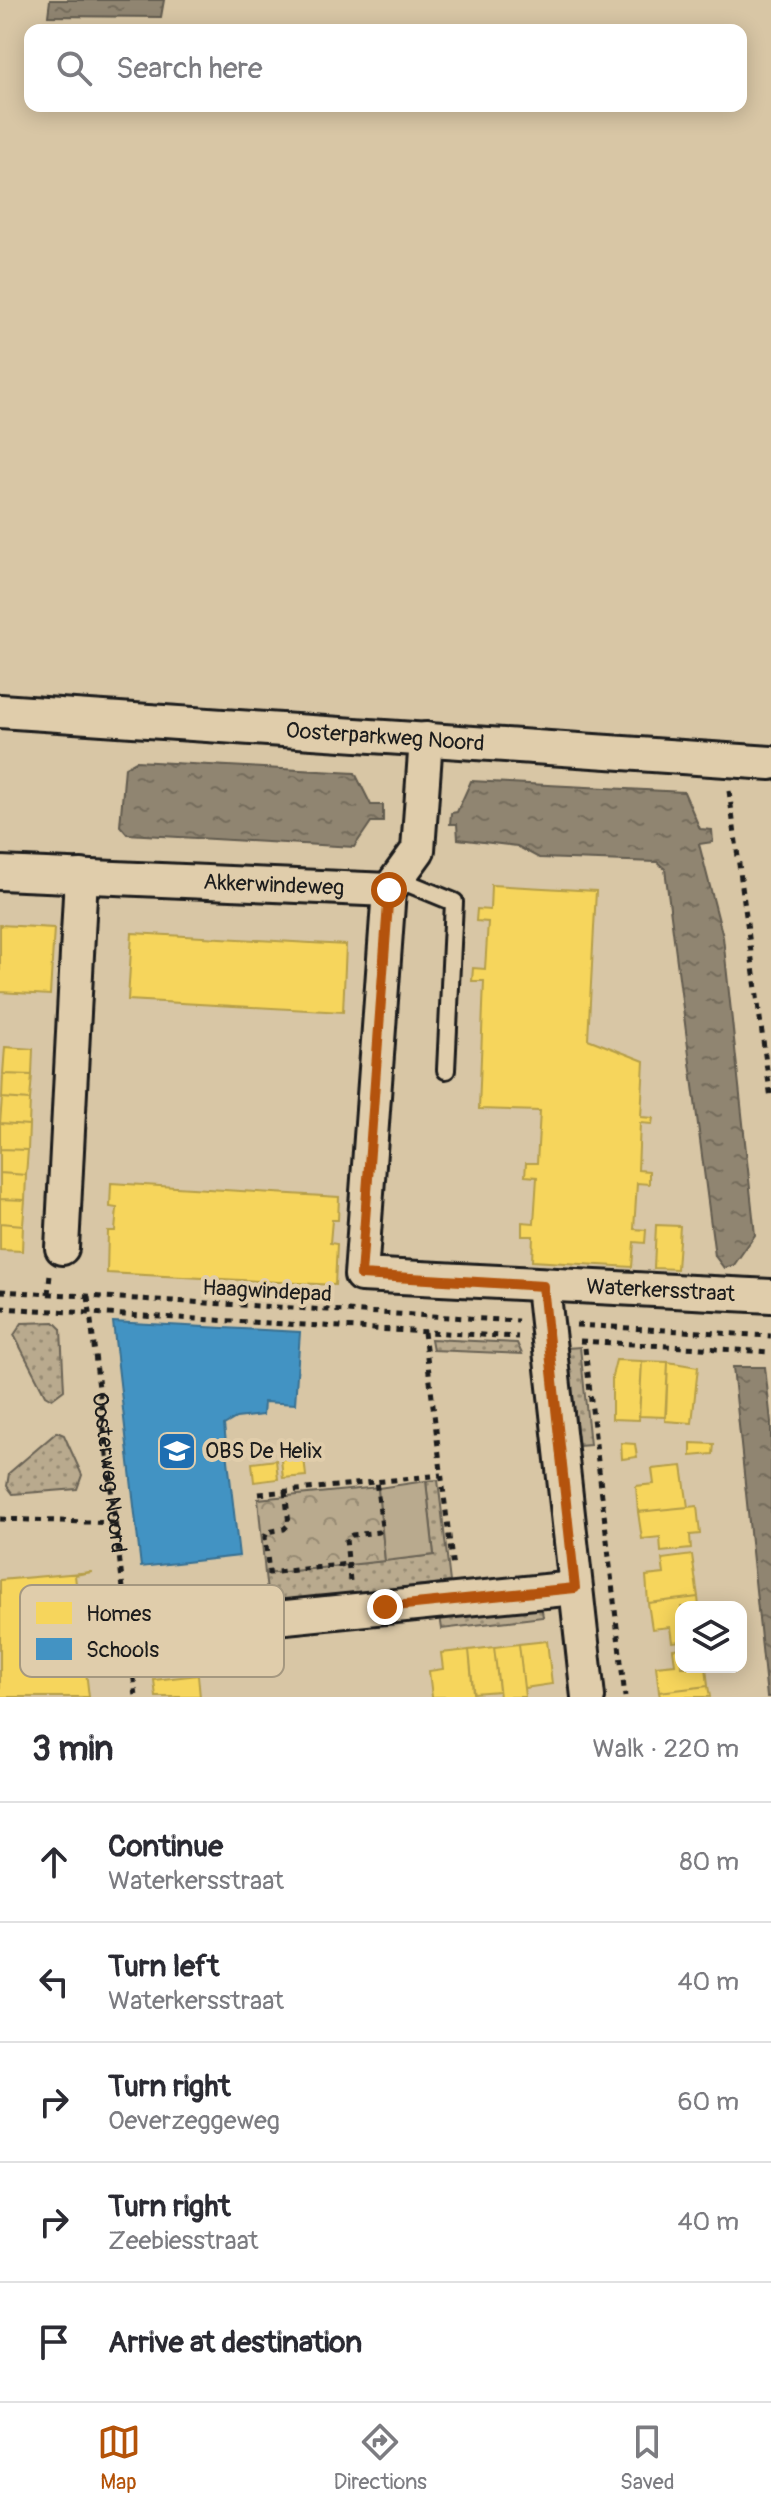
<!DOCTYPE html>
<meta charset="utf-8">
<style>
:root{--surface:#fff;--page:#f2f2f3;--text:#2b2b33;--muted:#7c7c81;--line:#e1e1e2;--accent:#b45309}
body{margin:0;font-family:Pangolin,sans-serif;background:var(--page);color:var(--text)}
.controls{position:absolute;right:24px;bottom:24px;display:grid;overflow:hidden;border-radius:16px;box-shadow:0 4px 20px #0003}
.controls button{width:72px;height:72px;display:grid;place-items:center;padding:0;border:0;border-bottom:2px solid var(--line);background:var(--surface);color:var(--text);font:40px sans-serif}
.stop{position:absolute;width:24px;height:24px;margin:-18px;border:6px solid #b45309;border-radius:50%;background:#fff}
.stop.end{background:#b45309;border-color:#fff;box-shadow:0 2px 8px #0008}
.list{margin:0;padding:0;list-style:none}
h2{display:flex;justify-content:space-between;align-items:center;height:104px;margin:0;padding:0 32px;font-size:34px}
h2 small{font-size:26px;font-weight:400;color:var(--muted)}
.list li{display:grid;grid-template-columns:52px 1fr auto;gap:24px;align-items:center;box-sizing:border-box;height:120px;padding:0 32px;border-top:2px solid var(--line)}
.list b{display:block;font-size:30px;white-space:nowrap}
.list p{margin:0;font-size:26px;white-space:nowrap;color:var(--muted)}
.list em{font-size:26px;font-style:normal;color:var(--muted)}
.icon{flex:none;width:44px;height:44px;fill:none;stroke:currentColor;stroke-width:2;stroke-linecap:round;stroke-linejoin:round}
.map{position:relative;flex:none;width:771px;height:1697px;overflow:hidden}
.search{position:absolute;background:var(--surface);box-shadow:0 4px 20px #0003;left:24px;right:24px;top:24px;height:88px;display:flex;align-items:center;gap:20px;box-sizing:border-box;padding:0 28px;border-radius:16px;color:var(--muted);font-size:30px}
.sheet{height:704px;background:var(--surface)}
nav{display:flex;justify-content:space-around;align-items:center;box-sizing:border-box;height:112px;border-top:2px solid var(--line);background:var(--surface);font-size:22px;color:var(--muted)}
nav a{display:grid;justify-items:center;gap:4px}
nav .on{color:var(--accent)}
.map>svg:first-child{display:block}
.grass{fill:url(#grass-dots);stroke:#6a6355;stroke-width:2}
.forest{fill:url(#forest-crowns);stroke:#6a6355;stroke-width:2}
.garden{fill:#b9aa8e;stroke:#6a6355;stroke-width:2}
.water{fill:url(#water-ripples);stroke:#625b4f;stroke-width:2}
.homes{fill:#f6d55c;stroke:#b59e49;stroke-width:2}
.schools{fill:#4393c3;stroke:#376f91;stroke-width:2}
.lines{fill:none;stroke-linecap:round;stroke-linejoin:round}
.lane-casing{stroke:#1c1c1c;stroke-width:22}
.street-casing{stroke:#1c1c1c;stroke-width:38}
.path{stroke:#1c1c1c;stroke-width:5;stroke-dasharray:6 6;stroke-linecap:butt}
.lane{stroke:#e0cdab;stroke-width:16}
.street{stroke:#e0cdab;stroke-width:32}
.route{stroke:#b45309;stroke-width:10}
.labels{text-anchor:middle;dominant-baseline:central;stroke-width:8;stroke-linejoin:round;paint-order:stroke}
.street-label{font-size:22px;fill:#1c1c1c;stroke:#e0cdab}
.poi-label{font-size:22px;fill:#1c1c1c;stroke:#e0cdab;text-anchor:start}
.key{fill:#e0cdab;stroke:#a59880;stroke-width:2}
.key-label{font-size:22px;fill:#1c1c1c}
</style>
<div class="map">
<svg width="771" height="1697" viewBox="0 0 771 1697">
<defs>
<pattern id="grass-dots" width="8" height="8" patternUnits="userSpaceOnUse" patternTransform="scale(2)"><rect width="8" height="8" fill="#b9aa8e"/><path d="M2 2h.1M6 6h.1" fill="none" stroke="#968a73" stroke-width="1.8" stroke-linecap="round"/></pattern>
<pattern id="forest-crowns" width="20" height="18" patternUnits="userSpaceOnUse" patternTransform="scale(2)"><rect width="20" height="18" fill="#b9aa8e"/><path d="M2 6a3 3 0 1 1 6 0M12 15a3 3 0 1 1 6 0" fill="none" stroke="#968a73"/></pattern>
<pattern id="water-ripples" width="26" height="14" patternUnits="userSpaceOnUse" patternTransform="scale(2)"><rect width="26" height="14" fill="#908571"/><path d="M2 4q2-2 4 0t4 0M15 11q2-2 4 0t4 0" fill="none" stroke="#756c5c"/></pattern>
</defs>
<rect width="100%" height="100%" fill="#d8c6a5"/>
<filter id="ink" filterUnits="userSpaceOnUse"><feTurbulence type="fractalNoise" baseFrequency=".0125" numOctaves="2"/><feDisplacementMap in="SourceGraphic" scale="16" xChannelSelector="R" yChannelSelector="G"/><feConvolveMatrix kernelMatrix="1 2 1 2 8 2 1 2 1" color-interpolation-filters="sRGB"/></filter>
<g filter="url(#ink)">
<path class="grass" d="M54 1322 61 1329 64 1390 52 1399 45 1395 14 1335 22 1323Z
M431 1339 517 1343 522 1354 433 1350Z
M580 1347 590 1445 579 1446 567 1348Z
M57 1432 64 1435 82 1475 77 1489 13 1494 7 1486 9 1473Z
M438 1480 450 1582 259 1604 258 1593 267 1592 265 1574 434 1555 426 1481Z
M541 1605 543 1617 442 1629 440 1616Z"/>
<path class="forest" d="M378 1487 385 1561 265 1574 258 1499Z"/>
<path class="garden" d="M426 1481 434 1555 385 1561 378 1488Z"/>
<path class="water" d="M50 0H164L161 17 48 16Z
M136 761 355 773 371 805H383V822H371L354 847 127 834 120 826 125 767Z
M471 781 684 792 700 829 712 830 713 842 699 844 723 937 755 1235 734 1265 724 1268 715 1256 665 869 657 862 539 858 517 846 458 839 457 824H450L451 813 457 812Z
M733 1367H765L771 1422V1697H767Z"/>
<path class="homes" d="M491 885 596 891 588 1039 644 1061 641 1117 653 1118 652 1124 640 1123 638 1170 649 1171V1184L637 1183 634 1229 646 1230 645 1243 634 1242 632 1267 532 1261 533 1236H522V1222L534 1223 537 1177 525 1176 526 1163H537L540 1111 479 1109 484 981H472L473 968 485 969 488 922 476 921 477 909 490 910Z
M0 925 54 928 50 995 0 992Z
M132 933 346 945 343 1012 128 1000Z
M5 1047 33 1049 32 1075 3 1074Z
M3 1074 32 1075 30 1100 2 1098Z
M2 1098 30 1100 29 1125 0 1123Z
M0 1123 29 1125 28 1150 0 1149Z
M0 1149 28 1150 26 1175 0 1173Z
M0 1173 26 1175 25 1200 0 1199Z
M111 1183 339 1197 338 1220H332L330 1243 337 1244 335 1285 107 1273 108 1231H115L117 1208 110 1207Z
M0 1199 25 1200 23 1225 0 1223Z
M0 1223 23 1225 22 1251 0 1250Z
M656 1225 680 1226 677 1269 654 1268Z
M616 1360 642 1361 639 1420 612 1419V1376Z
M642 1361 668 1362 666 1417 639 1416Z
M668 1362 698 1367 692 1423 665 1421Z
M621 1443 635 1444 637 1457 622 1459Z
M691 1443 714 1444 713 1454 691 1456Z
M304 1457 306 1476 283 1478 281 1459Z
M276 1460 278 1479 254 1482 252 1463Z
M682 1466 688 1507 638 1512 636 1486 654 1484 652 1469Z
M697 1506 700 1534 690 1535 691 1549 661 1552 660 1537 642 1539 638 1512Z
M692 1555 698 1597 648 1603 646 1576 664 1574 662 1559Z
M92 1572 75 1575 89 1697H0V1580Z
M698 1597 699 1607H681V1641L672 1642 670 1627 652 1629 648 1603Z
M547 1641 552 1684 524 1688 519 1644Z
M519 1644 525 1697H500L494 1647Z
M494 1647 499 1691 473 1693 469 1650Z
M681 1648V1667H706L708 1686 659 1692 656 1666 675 1664 673 1649Z
M469 1650 474 1697H432L429 1671 443 1669 441 1653Z
M198 1675 200 1697H156L154 1680Z
M708 1686 710 1697H660L659 1692Z"/>
<path class="schools" d="M113 1322 300 1332 295 1404 264 1402 263 1415 236 1418 224 1425 239 1556 141 1567Z"/>
<g class="lines">
<defs>
<path id="lane" d="M398 879 454 902 446 1070"/>
<g id="street">
<path id="s2" d="M0 711 771 763"/>
<path id="s3" d="M0 873 389 890 418 850 426 739"/>
<path id="s4" d="M389 890 361 1275 771 1296"/>
<path d="M62 1248 81 876"/>
<path d="M543 1286 588 1697"/>
<path d="M236 1622 575 1588"/>
</g>
</defs>
<use href="#lane" class="lane-casing"/>
<use href="#street" class="street-casing"/>
<g class="path">
<path d="M729 791 771 1099"/>
<path d="M0 1291 518 1321"/>
<path d="M48 1294 50 1275"/>
<path id="s1" d="M88 1296 136 1697"/>
<path d="M0 1308 518 1337"/>
<path d="M576 1325 771 1336"/>
<path d="M424 1332 453 1569"/>
<path d="M580 1341 771 1352"/>
<path d="M585 1348 625 1697"/>
<path d="M285 1491 289 1524 284 1529 267 1532 265 1537 269 1573 348 1564"/>
<path d="M259 1494 441 1475"/>
<path d="M0 1519 116 1523"/>
<path d="M350 1581 346 1539 352 1535 379 1532 382 1527 376 1481"/>
<path d="M129 1633 208 1625"/>
<path d="M133 1670 263 1654"/>
</g>
<use href="#lane" class="lane"/>
<use href="#street" class="street"/>
</g>
</g>
<g class="lines" filter="url(#ink)">
<path class="route" d="M385 1607 575 1588 543 1286 361 1275 389 890"/>
</g>
<defs>
<symbol id="school-square" viewBox="-11 -11 22 22"><rect x="-9" y="-9" width="18" height="18" rx="4" fill="#1f6fb2" stroke="#e0cdab"/><path d="M0-5L7-2L0 1L-7-2ZM-4 1L0 2.5L4 1V4Q0 6-4 4Z" fill="#fff"/></symbol>
</defs>
<g fill-rule="evenodd">
<use href="#school-square" x="155" y="1429" width="44" height="44"/>
</g>
<g class="labels">
<g class="street-label">
<text stroke="none"><textPath href="#s2" startOffset="386">Oosterparkweg Noord</textPath></text>
<text stroke="none"><textPath href="#s3" startOffset="274">Akkerwindeweg</textPath></text>
<text transform="translate(267 1291) rotate(3)">Haagwindepad</text>
<text stroke="none"><textPath href="#s4" startOffset="686">Waterkersstraat</textPath></text>
<text stroke="none"><textPath href="#s1" startOffset="178">Oosterweg Noord</textPath></text>
</g>
<g class="poi-label">
<text x="205" y="1451">OBS De Helix</text>
</g>
</g>
<rect x="20" y="1585" width="264" height="92" rx="12" class="key"/>
<rect x="36" y="1602" width="36" height="22" fill="#f6d55c"/>
<rect x="36" y="1638" width="36" height="22" fill="#4393c3"/>
<g class="key-label">
<text x="86" y="1621">Homes</text>
<text x="86" y="1657">Schools</text>
</g>
</svg>
<div class="controls">
<button><svg class="icon" aria-label="layers" viewBox="0 0 24 24"><path d="M12 4l9 5-9 5-9-5zM3 14l9 5 9-5"/></svg></button>
</div>
<div class="stop" style="left:389px;top:890px"></div>
<div class="stop end" style="left:385px;top:1607px"></div>
<div class="search"><svg class="icon" aria-label="search" viewBox="0 0 24 24"><circle cx="10" cy="10" r="6"/><path d="M15 15l6 6"/></svg>Search here</div>
</div>
<section class="sheet">
<h2>3 min<small>Walk · 220 m</small></h2>
<ul class="list">
<li><svg class="icon" aria-label="ahead" viewBox="0 0 24 24"><path d="M12 20V5M6 11l6-6 6 6"/></svg><div><b>Continue</b><p>Waterkersstraat</p></div><em>80 m</em></li>
<li><svg class="icon" aria-label="left" viewBox="0 0 24 24"><path d="M17 20v-9H6M10 6l-5 5 5 5"/></svg><div><b>Turn left</b><p>Waterkersstraat</p></div><em>40 m</em></li>
<li><svg class="icon" aria-label="right" viewBox="0 0 24 24"><path d="M7 20v-9h11M14 6l5 5-5 5"/></svg><div><b>Turn right</b><p>Oeverzeggeweg</p></div><em>60 m</em></li>
<li><svg class="icon" aria-label="right" viewBox="0 0 24 24"><path d="M7 20v-9h11M14 6l5 5-5 5"/></svg><div><b>Turn right</b><p>Zeebiesstraat</p></div><em>40 m</em></li>
<li><svg class="icon" aria-label="arrive" viewBox="0 0 24 24"><path d="M6 21V4h12l-3 4 3 4H6"/></svg><div><b>Arrive at destination</b></div></li>
</ul>
</section>
<nav>
<a class="on"><svg class="icon" aria-label="map" viewBox="0 0 24 24"><path d="M3 6l6-2 6 2 6-2v14l-6 2-6-2-6 2zM9 4v14M15 6v14"/></svg>Map</a>
<a><svg class="icon" aria-label="directions" viewBox="0 0 24 24"><path d="M12 3l9 9-9 9-9-9zM9 14v-3h6M13 9l2 2-2 2"/></svg>Directions</a>
<a><svg class="icon" aria-label="saved" viewBox="0 0 24 24"><path d="M7 4h10v16l-5-4-5 4z"/></svg>Saved</a>
</nav>
